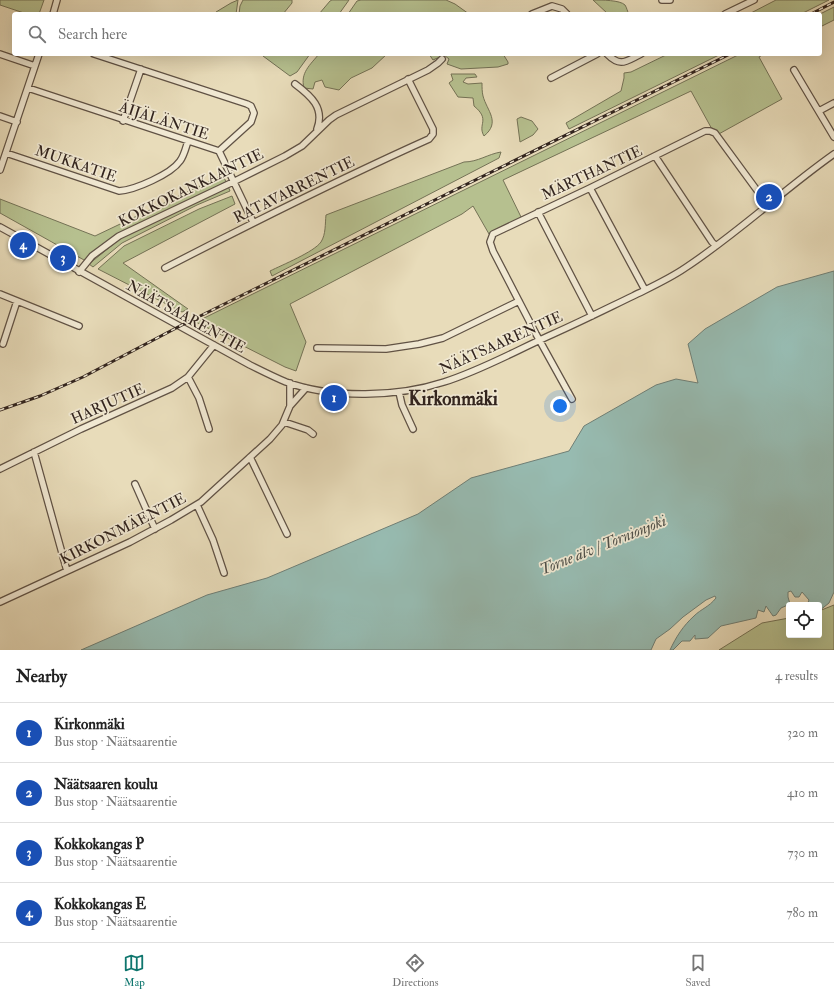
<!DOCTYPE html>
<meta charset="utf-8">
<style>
:root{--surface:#fff;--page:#f2f2f2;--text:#222;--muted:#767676;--line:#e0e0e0;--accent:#0f766e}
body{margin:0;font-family:"IM FELL Double Pica",serif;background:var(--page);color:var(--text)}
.controls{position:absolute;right:12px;bottom:12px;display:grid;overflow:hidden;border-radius:4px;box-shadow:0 4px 16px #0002}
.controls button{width:36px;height:36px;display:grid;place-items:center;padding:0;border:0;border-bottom:1px solid var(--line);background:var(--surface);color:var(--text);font:20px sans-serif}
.you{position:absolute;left:560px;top:406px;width:14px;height:14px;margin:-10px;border:3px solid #fff;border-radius:50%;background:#1a73e8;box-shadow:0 0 0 6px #1a73e833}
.badge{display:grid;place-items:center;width:26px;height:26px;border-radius:50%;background:var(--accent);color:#fff;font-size:13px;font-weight:700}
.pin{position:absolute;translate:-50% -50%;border:2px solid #fff;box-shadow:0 1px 4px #0006}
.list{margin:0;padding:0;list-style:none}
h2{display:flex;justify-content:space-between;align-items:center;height:52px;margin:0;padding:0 16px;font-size:17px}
h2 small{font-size:13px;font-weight:400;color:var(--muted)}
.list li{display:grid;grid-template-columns:26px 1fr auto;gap:12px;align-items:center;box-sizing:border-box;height:60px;padding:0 16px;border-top:1px solid var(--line)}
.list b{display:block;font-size:15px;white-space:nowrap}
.list p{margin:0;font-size:13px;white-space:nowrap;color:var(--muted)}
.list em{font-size:13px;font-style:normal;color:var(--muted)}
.icon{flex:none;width:22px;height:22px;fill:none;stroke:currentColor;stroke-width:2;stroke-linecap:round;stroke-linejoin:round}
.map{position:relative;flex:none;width:834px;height:650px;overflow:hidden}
.search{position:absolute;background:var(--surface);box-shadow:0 4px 16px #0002;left:12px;right:12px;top:12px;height:44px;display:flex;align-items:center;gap:10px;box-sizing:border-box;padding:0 14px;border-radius:4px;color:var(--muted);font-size:15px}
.sheet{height:292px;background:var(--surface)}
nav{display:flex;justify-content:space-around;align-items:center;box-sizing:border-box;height:56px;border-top:1px solid var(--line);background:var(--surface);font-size:11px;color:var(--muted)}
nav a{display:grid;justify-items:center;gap:2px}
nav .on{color:var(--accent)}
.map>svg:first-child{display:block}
.green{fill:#b6c08f;stroke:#747256}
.water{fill:#97bbb1;stroke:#6f7f76}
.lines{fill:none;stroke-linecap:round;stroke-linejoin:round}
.minor-casing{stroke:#605245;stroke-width:8}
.minor{stroke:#f0e8d2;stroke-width:5.5}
.rail-casing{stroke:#32241e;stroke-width:3}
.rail{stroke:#f0e8d2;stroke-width:1.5;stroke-dasharray:4.5;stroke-linecap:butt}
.labels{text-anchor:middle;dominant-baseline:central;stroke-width:3.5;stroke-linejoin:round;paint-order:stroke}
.street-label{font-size:15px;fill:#32241e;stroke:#f0e8d2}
.water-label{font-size:16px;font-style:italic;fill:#50514a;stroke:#f0e8d2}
.district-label{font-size:19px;font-weight:bold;fill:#32241e;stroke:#f0e8d2}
</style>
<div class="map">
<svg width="834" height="650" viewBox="0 0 834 650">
<rect width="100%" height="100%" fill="#e8dcba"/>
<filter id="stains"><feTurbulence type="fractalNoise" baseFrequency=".005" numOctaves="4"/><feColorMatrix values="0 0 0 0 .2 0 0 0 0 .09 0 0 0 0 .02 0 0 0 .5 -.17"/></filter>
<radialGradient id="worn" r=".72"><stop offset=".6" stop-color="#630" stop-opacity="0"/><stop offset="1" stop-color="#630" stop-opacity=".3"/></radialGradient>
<path class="green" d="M0 0H44L39 14H27L0 5Z
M238 0 236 14H217L216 12 231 3Z
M243 0H292V3L283 14H239L240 6Z
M332 0H349L339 14H319L330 1Z
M361 0H446L455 4 469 14H348L357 1Z
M593 0C602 0 620 0 625 5 627 8 627 11 629 14H608Z
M776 0H829L801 14H749Z
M834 7V20L820 27V14Z
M264 54H310L297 72 290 76 263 56Z
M319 54H387L372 68 351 78 339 90 325 87 322 80 315 82 313 89 304 88C300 73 310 65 319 54Z
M429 54H503L508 62V64L498 67 461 69 447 64 449 59 444 55 433 60Z
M668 54H721L569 129 566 123 621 91 624 78V73L631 72Z
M740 54H764L759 57 782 99 717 135 713 131 691 91 503 180 522 219 489 234 473 206 462 214 290 304 306 342 296 371 285 367 196 322Z
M451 74H475L477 77 466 78 463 82 468 84 482 83C482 87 482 92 483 96 487 111 501 122 484 136 477 124 491 120 474 106L473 98 458 97 449 83 453 80Z
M521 117 532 121 538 129 533 135 520 142 517 119Z
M501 152 499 158 272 276 270 271C282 265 314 252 321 242 326 234 325 224 326 215L464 162C478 162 488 154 501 152Z
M223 175 226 182 118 234 90 254 84 260 0 213V199L95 236Z
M228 186 230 191 197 205 122 243 93 267 89 264 121 238Z
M232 196 235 204 123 263 188 309 182 312 98 269 124 246 199 209Z
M834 605V650H719L762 623 789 618V635H819V611Z"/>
<path class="water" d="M834 271V592L829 603 819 611V605H807L809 600 802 592 799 597H795L791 591 788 592V597L790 604 781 608 776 615 773 616 766 606 764 612 758 610 756 618 721 626 708 638 695 639V635L690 641H682L673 650H670C676 637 683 626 694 616 701 609 709 607 716 598L715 596 706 600 683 617 670 629 656 639 651 650H81L207 595 267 578 418 514 471 478 569 451 584 426 656 385 676 379 698 383 688 344 705 329 777 287Z"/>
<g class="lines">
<defs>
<path id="minor" d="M662 0H670
M53 14 57 0
M532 14 552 6 562 9 567 14
M725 14 754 0
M0 54 35 66
M94 54 247 104 251 106 254 113 251 122 219 151
M607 54C621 68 626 61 641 54
M794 70 834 137
M551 78 597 54
M295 84C311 96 325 108 317 129
M28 88 219 151 253 222
M819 111 834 103
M0 116 17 122
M123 121 141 69
M6 153 119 191C135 190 171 174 180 161 184 156 186 147 188 141
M655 156 712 242 716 246
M0 170 39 54
M590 188 645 290
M538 212 592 316
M0 227 250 365C262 371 274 377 286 382 333 399 398 397 444 382 482 370 517 350 553 334 580 322 606 309 633 296 651 287 669 279 685 268 737 234 783 190 834 154
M165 268C252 223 340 179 429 139L433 134V129L408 79
M79 272 92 256 119 236 233 182 285 156 302 146 329 120 336 115 428 70 438 63 442 59
M0 294 79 326
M3 344 17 301
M317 348 386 349 419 344 443 338 519 301
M188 377 199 398 209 429
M399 392 402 405 413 429
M572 399 536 334 493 251 490 242 493 234 590 188 705 131H710L715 133 767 204
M290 406 306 388
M284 422 308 430 313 434
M34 452 67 571
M250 457 287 534
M0 469 81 429 172 388 188 377 214 345
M135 484 155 529
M197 505 213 540 224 573
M0 602 130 542 171 520 201 502 270 439 282 425 290 406V383"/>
</defs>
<use href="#minor" class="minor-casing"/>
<use href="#minor" class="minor"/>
<defs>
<path id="rail" d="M811 14 834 2
M0 410 40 396 83 377 180 326 730 54"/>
</defs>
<use href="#rail" class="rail-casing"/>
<use href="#rail" class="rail"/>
</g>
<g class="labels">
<g class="street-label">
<text transform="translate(164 121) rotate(18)">ÄIJÄLÄNTIE</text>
<text transform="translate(76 164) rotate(19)">MUKKATIE</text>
<text transform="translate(592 173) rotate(-25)">MÄRTHANTIE</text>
<text transform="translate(191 188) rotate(-26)">KOKKOKANKAANTIE</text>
<text transform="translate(294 190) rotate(-26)">RATAVARRENTIE</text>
<text transform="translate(186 317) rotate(29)">NÄÄTSAARENTIE</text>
<text transform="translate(501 343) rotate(-24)">NÄÄTSAARENTIE</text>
<text transform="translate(108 404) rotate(-24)">HARJUTIE</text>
<text transform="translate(123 529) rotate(-27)">KIRKONMÄENTIE</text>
</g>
<g class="water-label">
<text transform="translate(603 545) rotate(-22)">Torne älv / Tornionjoki</text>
</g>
<g class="district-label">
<text x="453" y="399">Kirkonmäki</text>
</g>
</g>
<rect width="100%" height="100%" filter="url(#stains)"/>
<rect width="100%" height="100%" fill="url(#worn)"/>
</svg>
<div class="controls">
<button><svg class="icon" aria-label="locate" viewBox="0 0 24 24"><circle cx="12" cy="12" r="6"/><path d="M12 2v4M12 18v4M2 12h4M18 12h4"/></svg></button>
</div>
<div class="you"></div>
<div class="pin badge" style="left:334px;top:398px;background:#1a4fb4">1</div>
<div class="pin badge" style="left:769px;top:197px;background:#1a4fb4">2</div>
<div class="pin badge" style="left:63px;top:258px;background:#1a4fb4">3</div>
<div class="pin badge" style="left:23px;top:245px;background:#1a4fb4">4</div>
<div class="search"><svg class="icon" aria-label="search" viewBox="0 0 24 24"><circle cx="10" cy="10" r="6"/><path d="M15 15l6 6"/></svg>Search here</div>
</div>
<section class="sheet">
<h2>Nearby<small>4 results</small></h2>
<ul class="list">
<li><span class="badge" style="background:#1a4fb4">1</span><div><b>Kirkonmäki</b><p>Bus stop · Näätsaarentie</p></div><em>320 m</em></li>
<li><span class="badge" style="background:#1a4fb4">2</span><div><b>Näätsaaren koulu</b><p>Bus stop · Näätsaarentie</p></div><em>410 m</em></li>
<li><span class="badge" style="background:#1a4fb4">3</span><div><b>Kokkokangas P</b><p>Bus stop · Näätsaarentie</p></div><em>730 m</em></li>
<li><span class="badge" style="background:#1a4fb4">4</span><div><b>Kokkokangas E</b><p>Bus stop · Näätsaarentie</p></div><em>780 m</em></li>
</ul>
</section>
<nav>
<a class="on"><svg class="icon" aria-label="map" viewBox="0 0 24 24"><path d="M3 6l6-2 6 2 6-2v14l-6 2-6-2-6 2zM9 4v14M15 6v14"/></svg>Map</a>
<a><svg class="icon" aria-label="directions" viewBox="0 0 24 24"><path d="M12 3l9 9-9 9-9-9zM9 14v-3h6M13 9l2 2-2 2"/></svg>Directions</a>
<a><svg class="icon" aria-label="saved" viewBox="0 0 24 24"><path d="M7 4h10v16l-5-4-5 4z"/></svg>Saved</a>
</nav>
